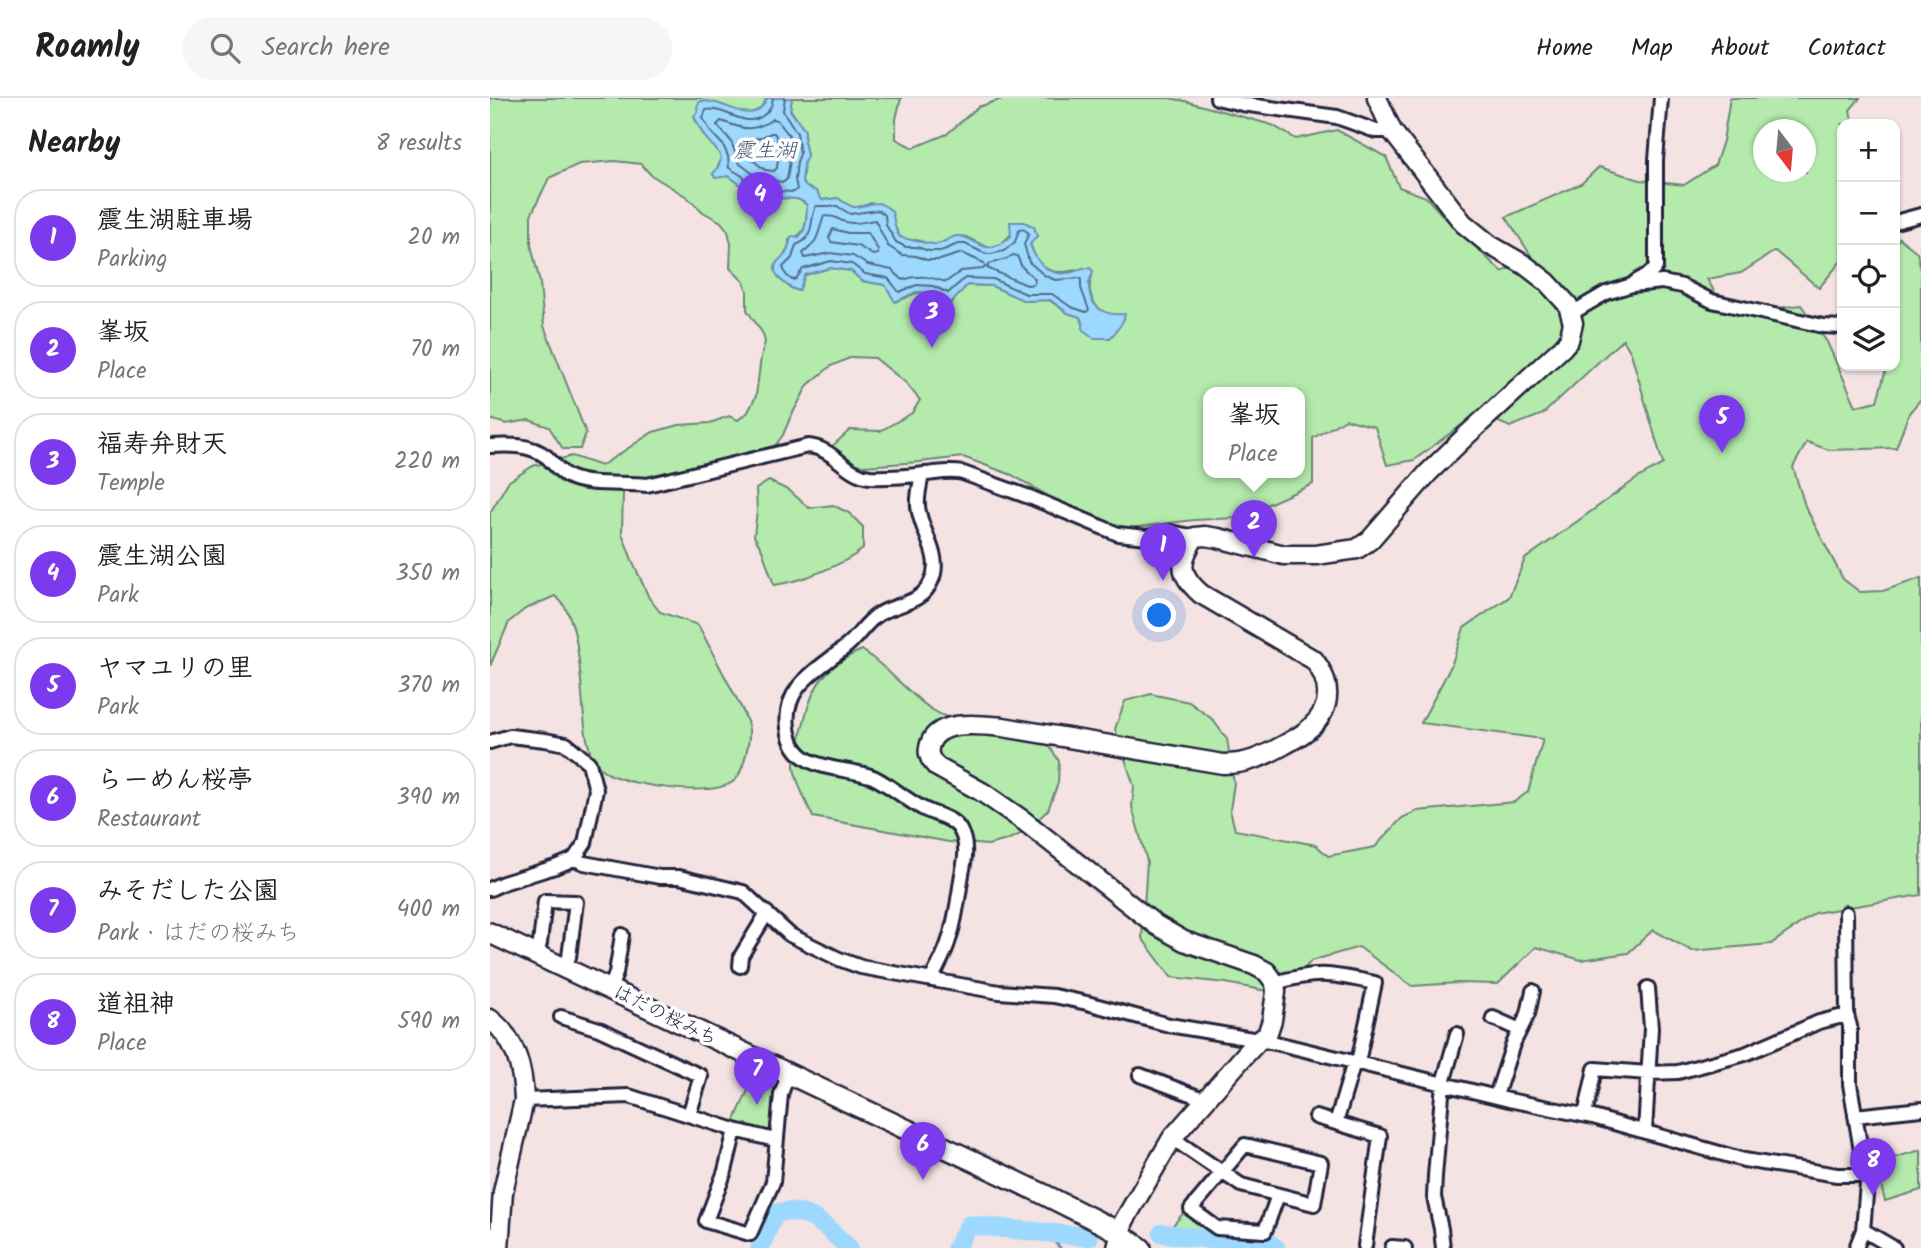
<!DOCTYPE html>
<meta charset="utf-8">
<style>
:root{--surface:#fff;--page:#f6f6f6;--text:#222;--muted:#767676;--line:#e0e0e0;--accent:#7c3aed}
body{margin:0;font-family:Kalam,"Klee One",sans-serif;background:var(--page);color:var(--text)}
.controls{position:absolute;right:21px;top:21px;display:grid;overflow:hidden;border-radius:14px;box-shadow:0 2px 5px #0004}
.controls button{width:63px;height:63px;display:grid;place-items:center;padding:0;border:0;border-bottom:2px solid var(--line);background:var(--surface);color:var(--text);font:35px sans-serif}
.compass{position:absolute;left:1263px;top:21px;width:63px;height:63px;border-radius:50%;background:var(--surface);box-shadow:0 2px 5px #0004;rotate:164deg}
.you{position:absolute;left:670px;top:518px;width:24px;height:24px;margin:-18px;border:5px solid #fff;border-radius:50%;background:#1a73e8;box-shadow:0 0 0 10px #1a73e833}
.badge{display:grid;place-items:center;width:46px;height:46px;border-radius:50%;background:var(--accent);color:#fff;font-size:23px;font-weight:700}
.pin{position:absolute;translate:-50% -58px;filter:drop-shadow(0 2px 4px #0008)}
.pin::after{content:'';position:absolute;top:37px;width:24px;height:21px;background:inherit;clip-path:polygon(0 0,100% 0,50% 100%)}
.popup{position:absolute;left:713px;top:289px;width:102px;height:91px;box-sizing:border-box;display:grid;place-content:center;border-radius:14px;background:var(--surface);filter:drop-shadow(0 2px 5px #0005);font-size:23px;white-space:nowrap;color:var(--muted)}
.popup b{font-size:26px;color:var(--text)}
.popup::after{content:'';position:absolute;left:50%;top:100%;margin-left:-14px;border:14px solid transparent;border-top-color:var(--surface)}
.list{margin:0;padding:0;list-style:none}
h2{display:flex;justify-content:space-between;align-items:center;height:91px;margin:0;padding:0 28px;font-size:30px}
h2 small{font-size:23px;font-weight:400;color:var(--muted)}
.list li{display:grid;grid-template-columns:46px 1fr auto;gap:21px;align-items:center;box-sizing:border-box;height:98px;margin:0 14px 14px;padding:0 14px;border:2px solid var(--line);border-radius:28px}
.list b{display:block;font-size:26px;white-space:nowrap}
.list p{margin:0;font-size:23px;white-space:nowrap;color:var(--muted)}
.list em{font-size:23px;font-style:normal;color:var(--muted)}
.icon{flex:none;width:38px;height:38px;fill:none;stroke:currentColor;stroke-width:2;stroke-linecap:round;stroke-linejoin:round}
.map{position:relative;flex:none;width:1431px;height:1150px;overflow:hidden}
header{display:flex;align-items:center;gap:42px;box-sizing:border-box;height:98px;padding:0 35px;background:var(--surface);border-bottom:2px solid var(--line)}
header strong{font-size:33px}
nav{display:flex;gap:38px;margin-inline-start:auto;font-size:24px}
.search{width:490px;height:63px;background:var(--page);display:flex;align-items:center;gap:18px;box-sizing:border-box;padding:0 24px;border-radius:38px;color:var(--muted);font-size:26px}
main{display:flex}
aside{flex:1;background:var(--surface)}
.map>svg:first-child{display:block}
.green{fill:#b4ebad;stroke:#6b8674;stroke-width:2;fill-rule:evenodd}
.water{fill:#9dd9fe;stroke:#6c90b0;stroke-width:2}
.lines{fill:none;stroke-linecap:round;stroke-linejoin:round}
.shore{stroke:#536b89;stroke-width:2}
.stream{stroke:#6c90b0;stroke-width:3.5}
.river{stroke:#9dd9fe;stroke-width:19}
.street-casing{stroke:#22223b;stroke-width:18}
.secondary-casing{stroke:#22223b;stroke-width:23}
.primary-casing{stroke:#22223b;stroke-width:24}
.street{stroke:#fff;stroke-width:12}
.secondary{stroke:#fff;stroke-width:18}
.primary{stroke:#fff;stroke-width:19}
.labels{text-anchor:middle;dominant-baseline:central;stroke-width:7;stroke-linejoin:round;paint-order:stroke}
.street-label{font-size:19px;fill:#22223b;stroke:#fff}
.water-label{font-size:21px;font-style:italic;fill:#475976;stroke:#fff}
</style>
<header>
<strong>Roamly</strong>
<div class="search"><svg class="icon" aria-label="search" viewBox="0 0 24 24"><circle cx="10" cy="10" r="6"/><path d="M15 15l6 6"/></svg>Search here</div>
<nav><a>Home</a><a>Map</a><a>About</a><a>Contact</a></nav>
</header>
<main>
<aside>
<h2>Nearby<small>8 results</small></h2>
<ul class="list">
<li><span class="badge">1</span><div><b>震生湖駐車場</b><p>Parking</p></div><em>20 m</em></li>
<li><span class="badge">2</span><div><b>峯坂</b><p>Place</p></div><em>70 m</em></li>
<li><span class="badge">3</span><div><b>福寿弁財天</b><p>Temple</p></div><em>220 m</em></li>
<li><span class="badge">4</span><div><b>震生湖公園</b><p>Park</p></div><em>350 m</em></li>
<li><span class="badge">5</span><div><b>ヤマユリの里</b><p>Park</p></div><em>370 m</em></li>
<li><span class="badge">6</span><div><b>らーめん桜亭</b><p>Restaurant</p></div><em>390 m</em></li>
<li><span class="badge">7</span><div><b>みそだした公園</b><p>Park · はだの桜みち</p></div><em>400 m</em></li>
<li><span class="badge">8</span><div><b>道祖神</b><p>Place</p></div><em>590 m</em></li>
</ul>
</aside>
<div class="map">
<svg width="1431" height="1150" viewBox="0 0 1431 1150">
<rect width="100%" height="100%" fill="#f4e3e2"/>
<filter id="ink" filterUnits="userSpaceOnUse"><feTurbulence type="fractalNoise" baseFrequency=".0143" numOctaves="2"/><feDisplacementMap in="SourceGraphic" scale="14" xChannelSelector="R" yChannelSelector="G"/><feConvolveMatrix kernelMatrix="1 2 1 2 8 2 1 2 1" color-interpolation-filters="sRGB"/></filter>
<g filter="url(#ink)">
<path class="green" d="M0 0H277L273 9 264 15 208 13 204 19C207 25 211 33 215 39 227 54 239 56 223 76L239 78 268 100C275 98 279 100 286 100 298 101 308 98 317 107 316 124 318 136 299 142V147L293 160 291 182 301 190 309 193 315 177 340 170 361 173 372 183 395 187 414 201C434 189 441 195 461 205L477 187 502 188 535 203 559 202 578 215 590 219 593 225H631L634 221C627 218 619 217 612 213 601 206 597 190 602 178L594 170C566 178 549 177 540 145L547 138 544 129 534 124 511 146 499 150 476 139 466 138 449 146H440L427 142 417 143 410 139 403 125 402 115 381 105C365 112 361 110 348 100L332 102 326 93 316 89 312 84 314 65 317 57 314 43 315 33 300 11 302 0H411L406 21V41L423 50 457 36 488 9 515 0H679L695 3 782 27 806 41 847 32 896 59 909 89 936 99 954 119 1012 174 1042 159 1016 119 1091 86 1109 69 1150 82 1194 87 1225 67 1233 43 1240 0H1370L1360 12 1363 26H1352V162L1329 190 1285 153 1251 175 1217 181 1236 213 1279 211 1311 207 1337 244 1366 308 1387 303 1397 268H1405V147L1409 140 1427 154 1431 172V301L1419 315 1406 350 1339 352 1317 344 1303 369 1315 408 1353 481 1370 494 1393 493 1431 480V797L1325 815 1281 846 1202 853 1163 832 1138 855 1091 862 1046 849 1008 886 968 885 922 888 869 849 821 863 792 896 736 885 681 879 652 840 657 763 642 709 644 688 625 631 635 603 661 596 699 604 722 621 737 641 744 685 740 712 745 732 826 747 838 758 885 749 912 720 927 713 1024 704 1038 694 1053 641 931 625 961 568 974 530 1019 499 1035 461 1146 381 1173 366 1141 255 1133 241 1053 316 1020 329 988 315 924 362 897 367 885 329 856 321 823 340V386L747 420 704 422 639 430 608 427 522 377 473 359 429 364 374 368 359 364 339 351 360 332 390 333 422 315 430 302 416 285 385 260 362 259 341 268 318 287 300 320 293 337 284 349 229 374 179 376 133 394 132 435 142 462 159 500 170 514 208 527C219 547 229 568 240 588 247 602 257 617 259 632 260 644 253 676 244 683 223 700 142 688 119 676 114 674 106 666 103 662 100 657 99 648 97 641 89 606 95 519 65 498L35 511 19 524 0 568V415L18 384 43 368 82 358 111 368 163 334 189 327 220 325 239 318 248 322 258 314 266 298 271 259 275 244 273 236 257 212V193L254 184 240 170 241 146 238 133 231 124 213 114 197 99 161 77 151 66 125 63 89 66 59 80 41 117V147L50 185 54 228 96 335 90 351H73L59 329 39 322 16 326 0 321ZM1274 32H1316V74H1274ZM718 294H810V374H718Z
M279 383 300 393 319 410 343 407 359 415 373 429V451C353 467 310 484 284 487L272 452 264 438 267 413 266 391Z
M372 552C397 569 416 593 441 611 472 631 515 631 551 635L569 663 568 685 558 712 535 734 517 742 498 747 459 744 323 719C317 706 305 682 304 668 304 658 309 645 311 636 321 593 329 570 372 552Z
M264 978 282 987 285 991 281 1032 278 1034 244 1024Z
M1431 1052V1092L1395 1103 1385 1065Z
M696 1112 720 1133 683 1130V1127Z"/>
<path class="water" d="M277 0H302L300 12 315 33 314 43 317 57 314 65 312 84 316 89 326 93 332 102 348 100C369 116 367 106 389 105 393 107 399 109 402 114 405 121 403 131 410 139 412 140 443 147 447 146 454 145 460 139 467 138 480 137 490 151 502 149 510 148 515 143 521 139L520 124H534L544 129 547 138 540 146C545 162 557 178 577 175 585 174 592 170 600 170L603 173C602 178 598 184 599 189 600 211 616 218 635 216 634 224 626 234 620 240H604L593 232V225L590 219 578 215 560 202 535 203 502 188 477 187 461 205 441 195 426 194 405 204 395 187 372 183 361 173 340 170 315 177 309 193C299 190 277 176 288 163 290 160 294 159 296 155 299 149 299 144 302 138L309 139 314 132 316 124 317 107C308 98 298 101 286 100 279 100 275 98 268 100L239 78 225 80 223 76C239 56 227 55 215 39 211 33 207 25 204 18L208 13 207 9 210 3C214 3 218 3 221 4 243 7 264 29 277 0Z"/>
<g class="lines">
<path class="shore" d="M283 0C282 9 279 14 271 19 253 30 234 8 216 12L213 20 221 34 233 47 238 58 239 70 251 77 268 92 304 94 307 91 305 82 307 64 310 56 307 35 293 13 295 0
M283 21 287 22 299 37 301 56 297 81 294 84 271 82 249 65 241 43 227 27 231 23C253 31 262 35 283 21Z
M281 35H284C292 44 288 59 287 70L284 73 275 72 259 59 254 45 256 41 270 40Z
M326 108H347L360 116 388 112 395 117 396 127 406 144 416 149H427L439 153H451L468 146H475L496 156H501L514 153 525 144 529 132 533 131 539 135 534 146 539 164 554 177 565 182 591 180V190L599 212 596 214 581 209 562 196H536L503 181 475 180 458 195 443 188 427 187 409 194 398 180 375 176 362 166 341 163 313 171 306 181 302 182 296 177 293 169 302 160 306 147C326 140 319 122 326 108Z
M334 118C350 118 344 121 356 124 366 127 376 123 385 122L398 148 412 157 426 158 437 162H450L472 155 494 165 495 169 493 171 471 173 456 184C441 179 428 176 413 182L402 172 378 167 363 158 340 155 315 160 313 155C329 144 328 134 334 118Z
M343 131 358 135H378L388 152V156L383 157 368 148 341 144 339 140Z
M523 157 527 158 532 169 545 181 544 186 537 187 532 185 497 170 499 166 516 161Z"/>
<path class="stream" d="M563 1135 565 1144 570 1150"/>
<path class="river" d="M672 1135 723 1142 775 1143 786 1150
M270 1150 285 1115C319 1108 336 1129 359 1150
M466 1150 479 1127 599 1139"/>
<defs>
<path id="street" d="M727 0 752 6 847 19 886 33H902
M1405 124 1431 117
M1143 186C1150 179 1161 178 1166 169V62L1171 0
M1082 215 1116 195 1142 187 1172 184 1192 188 1222 203 1333 228 1352 229
M0 348C20 347 40 346 57 359 63 365 69 373 77 378 97 389 133 384 157 387L318 348C344 350 356 377 380 379 398 380 418 378 435 376 448 375 460 372 473 375L542 400 628 436 657 439 680 434 705 439
M432 377C430 386 427 398 428 408 430 434 454 458 441 484 431 506 408 505 389 516 376 524 370 536 359 546 331 571 292 586 298 630 304 676 352 667 383 679 400 687 415 701 432 710 444 717 460 718 469 730 472 735 475 743 475 750 476 758 474 767 472 776 468 801 465 829 455 853 451 863 446 872 441 882
M0 644 20 638 55 642 76 646 99 665 106 692 95 745 84 761 65 769 13 785 0 791
M84 761 94 765 170 779H189L253 794 300 837 349 861 371 869 509 894 564 898 597 905 679 927 786 945 1019 1002 1103 1019 1254 1062 1347 1077H1375L1377 1086 1373 1132 1366 1150
M1356 815 1357 917 1360 928V986L1375 1077
M46 857 50 845 55 803 86 804 79 859 75 870
M250 868 251 858 277 815
M785 885C828 872 842 876 885 885L868 964
M120 892 126 875 132 837
M71 919 109 931 211 978 199 1017
M1003 920 1030 932
M650 977 716 1002
M1006 998 1023 946 1038 916 1043 893
M34 1002 139 998 245 1032 285 1042
M1095 1017 1105 971 1158 975 1188 974 1255 956 1329 924 1357 917
M1365 1018 1431 1011
M826 1019 890 1038 875 1148
M846 1025 864 964
M245 1032 235 1073 216 1123 260 1136 283 1084 291 996 298 977
M1155 1034 1161 930 1158 890
M682 1040 751 1087 824 1106 831 1065 755 1047 701 1111 727 1130 775 1133 788 1097
M1373 1132 1404 1150
M902 1149 915 1150
M953 1150 951 1131 944 1099 945 1078 953 985 967 936"/>
<path id="secondary" d="M0 921C26 941 33 971 34 1002L13 1094 9 1150
M627 1150 634 1123 682 1040 754 958 768 943 777 937 782 922 786 894 785 885 777 874 764 867 694 843 666 827 534 723 492 694 447 669C442 664 437 658 439 650 444 620 491 627 513 629L733 666C758 666 772 659 794 647 803 642 813 637 821 629 843 609 841 584 824 562L711 496C688 476 689 464 705 439L715 438 728 440 794 457H826L867 451 880 442 938 375 977 337 1073 249 1079 242 1083 225 1078 207 1057 184 1035 167 1000 147 973 125 902 33 887 0"/>
<path id="primary" d="M0 835 549 1094 619 1129 651 1150"/>
</defs>
<use href="#street" class="street-casing"/>
<use href="#secondary" class="secondary-casing"/>
<use href="#primary" class="primary-casing"/>
<use href="#street" class="street"/>
<use href="#secondary" class="secondary"/>
<use href="#primary" class="primary"/>
</g>
</g>
<g class="labels">
<g class="street-label">
<text transform="translate(175 918) rotate(26)">はだの桜みち</text>
</g>
<g class="water-label">
<text x="275" y="53">震生湖</text>
</g>
</g>
</svg>
<div class="controls">
<button>+</button>
<button>−</button>
<button><svg class="icon" aria-label="locate" viewBox="0 0 24 24"><circle cx="12" cy="12" r="6"/><path d="M12 2v4M12 18v4M2 12h4M18 12h4"/></svg></button>
<button><svg class="icon" aria-label="layers" viewBox="0 0 24 24"><path d="M12 4l9 5-9 5-9-5zM3 14l9 5 9-5"/></svg></button>
</div>
<svg class="compass" viewBox="-18 -18 36 36"><path d="M0-13l5 13h-10z" fill="#e53935"/><path d="M0 13l5-13h-10z" fill="#767676"/></svg>
<div class="you"></div>
<div class="pin badge" style="left:673px;top:483px">1</div>
<div class="pin badge" style="left:764px;top:460px">2</div>
<div class="popup"><b>峯坂</b>Place</div>
<div class="pin badge" style="left:442px;top:250px">3</div>
<div class="pin badge" style="left:270px;top:132px">4</div>
<div class="pin badge" style="left:1232px;top:355px">5</div>
<div class="pin badge" style="left:433px;top:1082px">6</div>
<div class="pin badge" style="left:267px;top:1007px">7</div>
<div class="pin badge" style="left:1383px;top:1098px">8</div>
</div>
</main>
